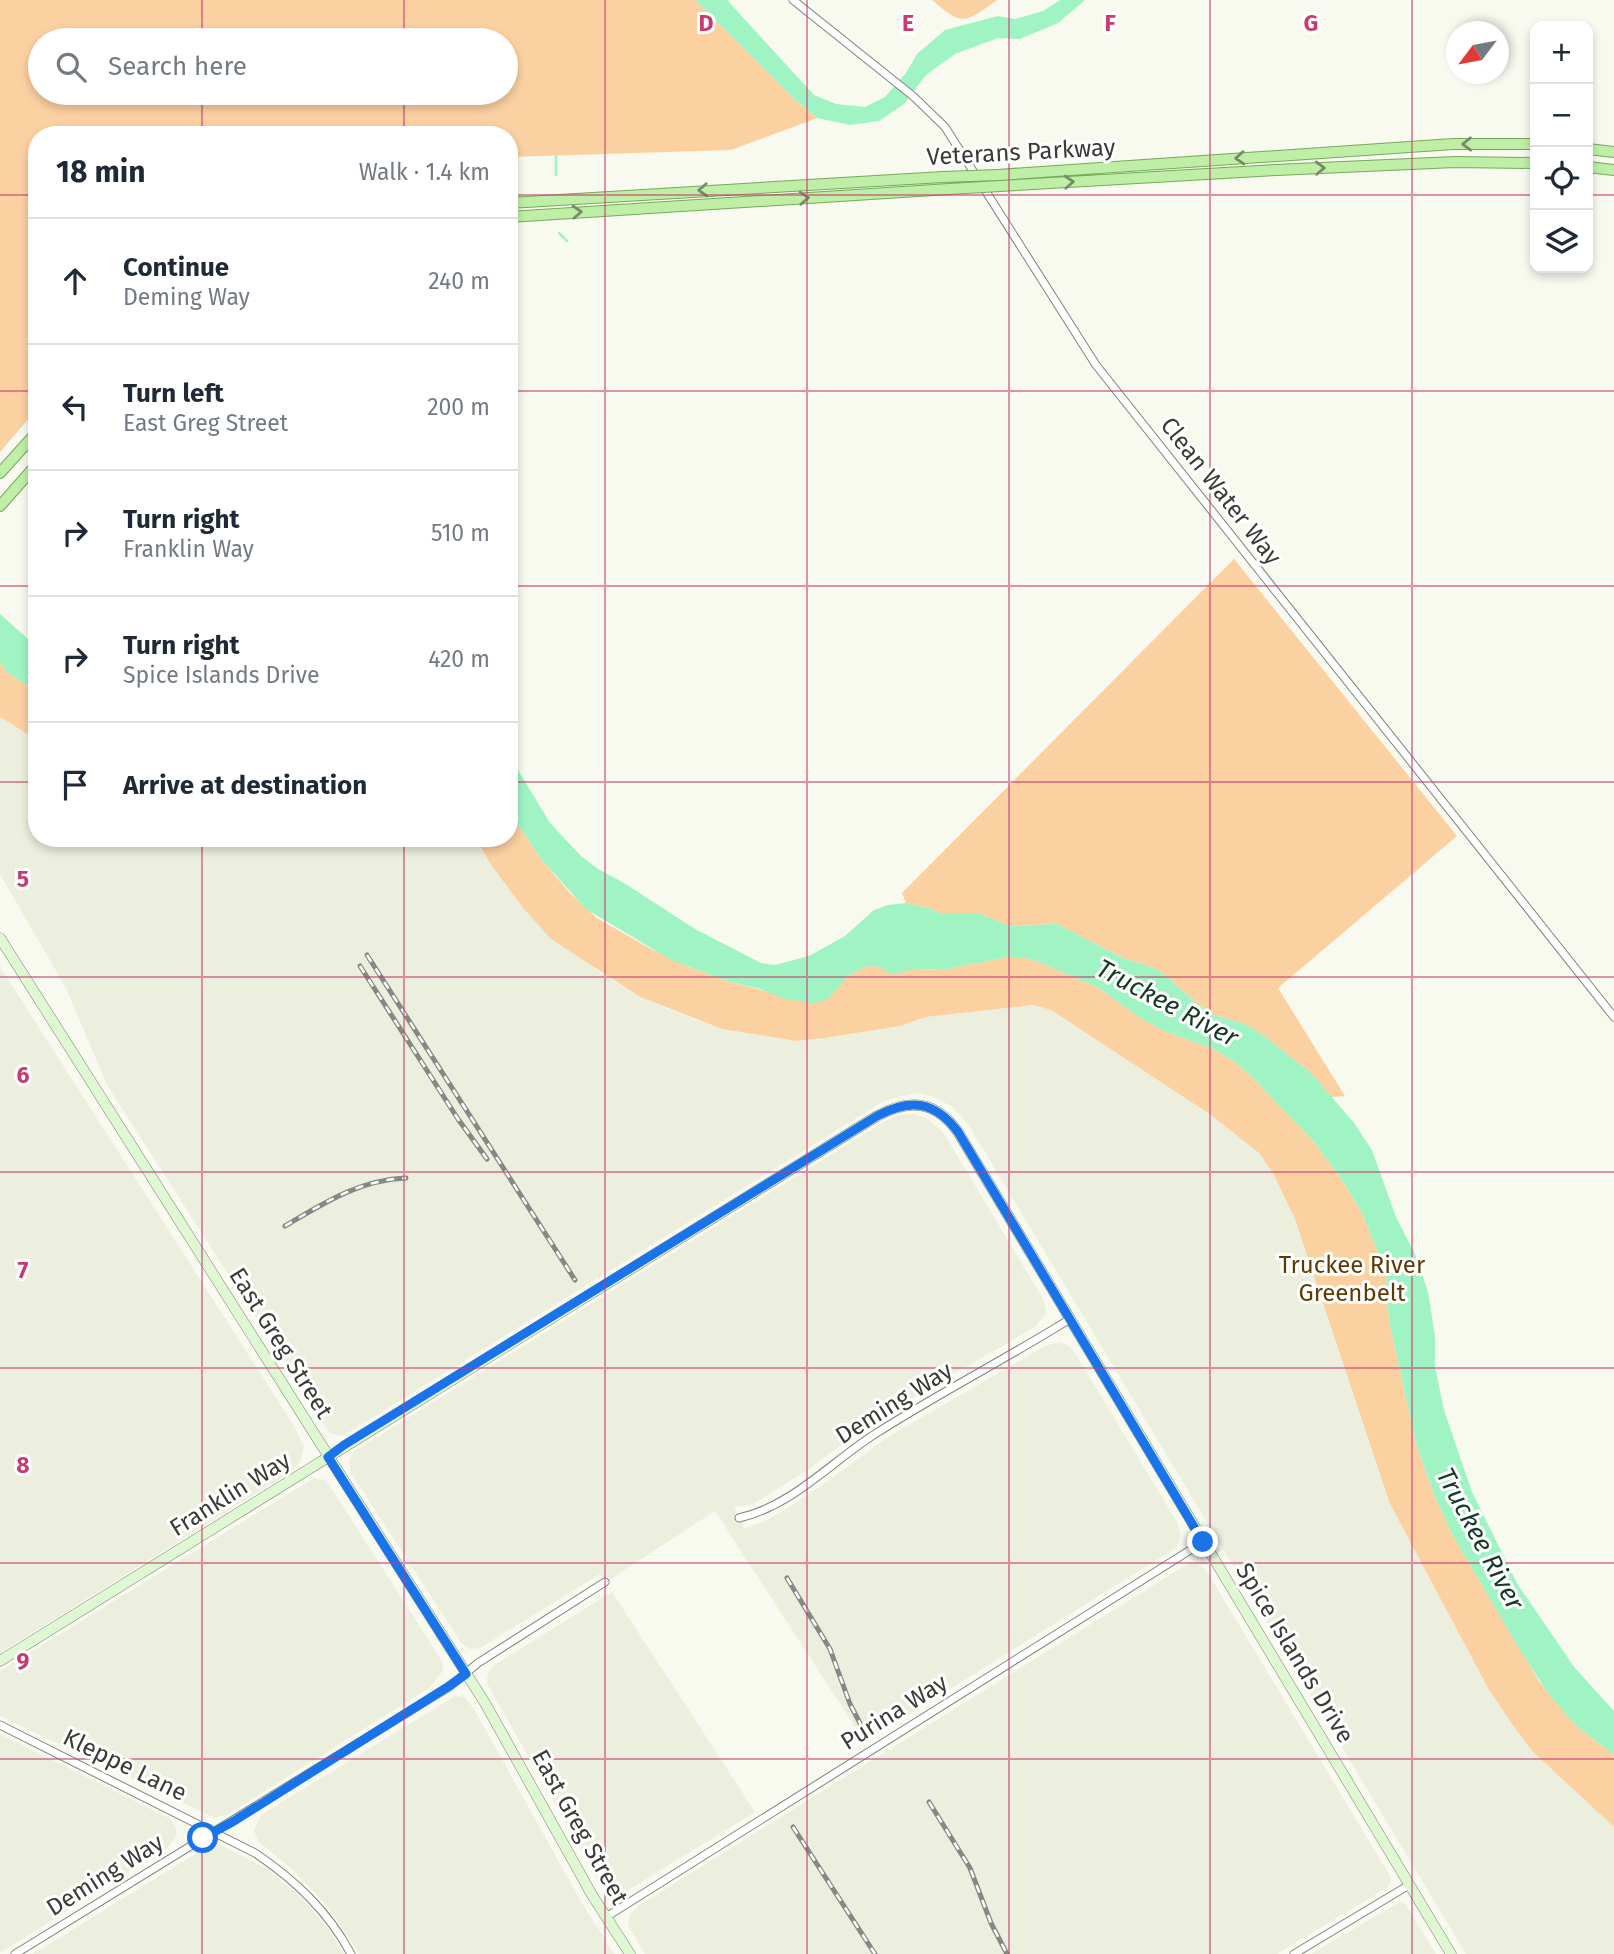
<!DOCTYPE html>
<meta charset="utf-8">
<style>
:root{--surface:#fff;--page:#f2f2f3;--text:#1f2937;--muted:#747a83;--line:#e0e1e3}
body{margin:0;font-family:"Fira Sans",sans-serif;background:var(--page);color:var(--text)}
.controls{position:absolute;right:21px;top:21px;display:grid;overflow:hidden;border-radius:14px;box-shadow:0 4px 10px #0003}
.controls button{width:63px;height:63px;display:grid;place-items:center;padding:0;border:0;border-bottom:2px solid var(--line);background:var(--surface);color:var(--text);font:35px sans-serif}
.compass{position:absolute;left:1446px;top:21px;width:63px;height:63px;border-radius:50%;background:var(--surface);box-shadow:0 4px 10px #0003;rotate:238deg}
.stop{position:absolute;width:21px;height:21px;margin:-16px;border:5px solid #1a73e8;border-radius:50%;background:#fff}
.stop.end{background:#1a73e8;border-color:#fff;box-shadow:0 2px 7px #0008}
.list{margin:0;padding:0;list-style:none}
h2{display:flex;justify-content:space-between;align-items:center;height:91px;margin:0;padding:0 28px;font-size:30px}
h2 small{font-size:23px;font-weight:400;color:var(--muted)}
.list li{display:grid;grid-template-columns:46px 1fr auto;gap:21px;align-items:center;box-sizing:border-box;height:126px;padding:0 28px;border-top:2px solid var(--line)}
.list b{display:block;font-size:26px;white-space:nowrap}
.list p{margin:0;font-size:23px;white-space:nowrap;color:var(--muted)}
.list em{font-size:23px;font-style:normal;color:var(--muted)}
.icon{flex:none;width:38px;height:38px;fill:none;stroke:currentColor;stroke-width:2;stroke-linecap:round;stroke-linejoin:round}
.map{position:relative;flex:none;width:1614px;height:1954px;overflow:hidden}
.search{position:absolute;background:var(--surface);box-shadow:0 4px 10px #0003;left:28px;top:28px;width:490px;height:77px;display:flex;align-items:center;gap:18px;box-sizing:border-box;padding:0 24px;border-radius:38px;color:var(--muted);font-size:26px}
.panel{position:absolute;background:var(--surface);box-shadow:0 4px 10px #0003;left:28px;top:126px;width:490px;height:721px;border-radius:28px}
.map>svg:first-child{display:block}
.built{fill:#ecefdd}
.green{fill:#fcd1a2;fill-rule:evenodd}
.water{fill:#a0f4c4}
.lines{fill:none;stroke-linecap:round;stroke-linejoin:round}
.stream{stroke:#a0f4c4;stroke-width:2.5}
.street-casing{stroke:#818379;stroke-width:9}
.secondary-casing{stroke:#818379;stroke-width:11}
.primary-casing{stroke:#76a959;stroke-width:12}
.street{stroke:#fff;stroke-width:7}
.secondary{stroke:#dff7d3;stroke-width:10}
.primary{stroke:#bfefa7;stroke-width:10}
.rail-casing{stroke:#888882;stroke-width:5}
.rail{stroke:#fff;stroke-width:2.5;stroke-dasharray:8;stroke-linecap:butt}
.primary-bridge-casing{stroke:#76a959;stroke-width:12;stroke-linecap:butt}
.primary-bridge{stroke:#bfefa7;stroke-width:10}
.oneway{stroke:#768c69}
.route{stroke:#1a73e8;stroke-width:9}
.grid{fill:none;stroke:#c63b70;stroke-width:2;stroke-opacity:0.55}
.labels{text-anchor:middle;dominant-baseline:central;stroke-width:6;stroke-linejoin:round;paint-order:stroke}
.street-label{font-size:24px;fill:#3b3b37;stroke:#fff}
.park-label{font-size:24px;fill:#5f3a04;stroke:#fff}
.water-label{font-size:26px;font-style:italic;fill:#163a27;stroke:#fff}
.grid-label{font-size:23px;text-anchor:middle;font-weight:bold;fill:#c63b70;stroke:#fff;stroke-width:6;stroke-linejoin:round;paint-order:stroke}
</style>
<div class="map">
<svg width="1614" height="1954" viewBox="0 0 1614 1954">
<rect width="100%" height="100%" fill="#f8f9ef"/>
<path class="built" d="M0 717 37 740V838H476L489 862 523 908 602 974 640 997 678 1013 722 1029 796 1041 825 1038 900 1026 926 1017 1033 1005 1051 1010 1211 1115 1242 1139 1259 1153 1273 1173 1286 1197 1295 1219 1390 1504 1488 1688 1514 1727 1533 1752 1614 1827V1954H1466L968 1124 951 1106 934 1097 916 1093 884 1101 351 1431 341 1436 330 1433 107 1085 66 988 0 874Z
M0 967 294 1426 304 1447 301 1461 293 1470 0 1653Z
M913 1114 928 1119 943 1132 1042 1297 1046 1309V1314L1035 1327 876 1419 809 1469 758 1501 751 1505 734 1507 744 1528 761 1523 783 1511 821 1486 888 1437 1045 1346 1060 1342 1069 1346 1075 1353 1177 1522 1181 1537 1176 1548 865 1742 715 1511 606 1582 600 1574 480 1648 470 1649 462 1644 351 1473 349 1463 353 1452 885 1121 899 1115Z
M314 1478 326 1480 330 1486 440 1658 443 1665 442 1672 429 1688 228 1814 215 1818 0 1716V1671Z
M1189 1563H1196L1206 1570 1390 1876 1391 1881 1388 1887 1277 1954H645L628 1925 630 1915 638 1906Z
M612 1592 755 1812 625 1892 617 1895 608 1892 601 1886 488 1685 487 1678 489 1671 496 1664Z
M455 1696 464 1697 474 1709 580 1900 614 1954H359L328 1907 293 1870 258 1841 254 1830 261 1815Z
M0 1734 171 1819 177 1831 176 1837 168 1847 0 1953Z
M217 1843 264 1867 302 1898 330 1931 344 1954H33L208 1846Z
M1401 1901 1406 1905 1436 1954H1311Z"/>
<path class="green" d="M0 0H695L792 97 817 118 731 150 509 157V135H37V409L0 452ZM40 40H506V93H40Z
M932 0H997C965 23 963 27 932 0Z
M1234 559 1457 836 1278 988 1345 1096 1331 1097 1312 1074 1267 1038 1247 1025 1214 1015 1197 1004 1163 973 1144 964 1125 959 1057 924 1009 926 981 914H942L929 908 906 903 902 893Z
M0 663 7 672 37 692V740L0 717Z
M509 811 541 859 569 892 597 918 651 949 689 967 727 981 811 1003 848 976 867 966 880 967 895 974 910 970 948 969 1008 957H1022L1039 962 1097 987 1140 1018 1164 1031 1214 1049 1235 1062 1251 1076 1314 1142 1344 1183 1363 1215 1386 1273 1389 1321 1417 1447 1435 1497 1452 1534 1539 1681 1574 1724 1614 1755V1827L1533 1752 1514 1727 1488 1688 1390 1504 1295 1219 1273 1173 1259 1153 1211 1115 1051 1010 1033 1005 926 1017 900 1026 825 1038 796 1041 722 1029 640 997 551 939 523 908 489 862 476 838H509Z"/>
<path class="water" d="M695 0H727L814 95 836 104 865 107 885 97 906 73 917 54 945 30 998 16 1015 19 1043 11 1060 0H1085L1058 23 1020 39 998 38 955 54 926 75 904 104 879 121 850 125 817 118 792 97Z
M0 614 37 647V692L7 672 0 663Z
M509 755 550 823 581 856 598 869 624 883 695 929 761 963 775 965 809 956 845 936 874 910 888 905 906 903 929 908 942 914H981L1009 926 1057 924 1125 959 1144 964 1163 973 1197 1004 1214 1015 1247 1025 1267 1038 1312 1074 1354 1123 1372 1150 1396 1217 1415 1254 1428 1292 1435 1336V1366L1444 1410 1472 1492 1518 1585 1575 1668 1614 1711V1755L1574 1724 1550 1696 1521 1652 1452 1534 1435 1497 1417 1447 1389 1321 1386 1273 1363 1215 1344 1183 1314 1142 1251 1076 1235 1062 1214 1049 1164 1031 1140 1018 1097 987 1039 962 1022 957H1008L948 969 910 970 895 974H890L880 967 867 966 848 976 828 999 821 1002 811 1003 785 999 760 989 727 981 671 960 586 909 541 859 509 811Z"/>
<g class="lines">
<path class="stream" d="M556 156V175
M559 233 567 241"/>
<defs>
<path id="street" d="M793 0 913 96 945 127 1096 365 1614 1017
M739 1518C792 1506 831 1462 875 1434 939 1393 1006 1359 1070 1319
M0 1725 255 1853C295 1880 328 1911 351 1954
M606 1917 1203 1542
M15 1954 449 1687 478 1663 605 1582
M1294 1954 1409 1885"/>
<path id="secondary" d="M0 938 485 1703 592 1895 630 1954
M0 1661 877 1116C910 1098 936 1101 958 1132L1451 1954"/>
<path id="primary" d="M1588 149 1614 152
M1588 167 1614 170
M998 175 1453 144H1535
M1000 186 1276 170 1455 162 1535 163
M509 203 943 177
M509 217 949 189
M0 473 37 432
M0 506 37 464"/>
</defs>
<use href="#street" class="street-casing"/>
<use href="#secondary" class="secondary-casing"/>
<use href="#primary" class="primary-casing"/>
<use href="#street" class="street"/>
<use href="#secondary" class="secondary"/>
<use href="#primary" class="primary"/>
<defs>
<path id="rail" d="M367 955 575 1280
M360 966 458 1119 487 1159
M285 1226C324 1203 359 1180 406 1178
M787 1578 830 1649 850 1704 863 1729
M929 1802 970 1868 991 1923 1007 1954
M793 1827 875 1954"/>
</defs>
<use href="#rail" class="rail-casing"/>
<use href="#rail" class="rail"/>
<defs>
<path id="primary-bridge" d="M943 177 998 175
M949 189 1000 186"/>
</defs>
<use href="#primary-bridge" class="primary-bridge-casing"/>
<use href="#primary-bridge" class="primary-bridge"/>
</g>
<defs><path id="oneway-chevron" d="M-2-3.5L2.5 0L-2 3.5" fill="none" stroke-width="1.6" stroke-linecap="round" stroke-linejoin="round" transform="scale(1.75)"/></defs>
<g class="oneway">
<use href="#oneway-chevron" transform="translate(1467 144) rotate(179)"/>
<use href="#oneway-chevron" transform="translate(1240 158) rotate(176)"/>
<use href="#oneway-chevron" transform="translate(1320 168) rotate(-2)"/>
<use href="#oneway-chevron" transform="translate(1069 182) rotate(-3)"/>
<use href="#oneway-chevron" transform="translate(703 190) rotate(177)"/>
<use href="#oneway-chevron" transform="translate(804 198) rotate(-3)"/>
<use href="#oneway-chevron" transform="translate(577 212) rotate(-3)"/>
</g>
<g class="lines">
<path class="route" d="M203 1838 234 1821 449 1686 466 1674 328 1457 344 1445 877 1116C910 1098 935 1101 958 1132L1203 1542"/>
</g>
<path class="grid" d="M202 0V40M404 0V40M605 0V1954M807 0V1954M1009 0V1954M1210 0V1954M1412 0V1954M202 93V135M404 93V135M0 195H37M509 195H1535M1588 195H1614M0 391H37M509 391H1614M0 586H37M509 586H1614M0 782H37M509 782H1614M202 838V1954M404 838V1954M0 977H1614M0 1172H1614M0 1368H1614M0 1563H1614M0 1759H1614"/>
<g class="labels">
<g class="street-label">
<text transform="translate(1021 152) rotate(-3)">Veterans Parkway</text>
<text transform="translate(1221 491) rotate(52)">Clean Water Way</text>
<text transform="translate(281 1343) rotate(58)">East Greg Street</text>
<text transform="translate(894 1403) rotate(-32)">Deming Way</text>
<text transform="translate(230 1494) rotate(-32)">Franklin Way</text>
<text transform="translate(1295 1653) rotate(59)">Spice Islands Drive</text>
<text transform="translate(894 1712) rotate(-32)">Purina Way</text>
<text transform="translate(125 1765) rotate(26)">Kleppe Lane</text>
<text transform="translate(580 1827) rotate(61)">East Greg Street</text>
<text transform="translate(105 1875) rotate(-32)">Deming Way</text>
</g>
<g class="park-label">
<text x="1352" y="1265">Truckee River<tspan x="1352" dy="28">Greenbelt</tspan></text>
</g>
<g class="water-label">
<text transform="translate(1167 1003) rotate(28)">Truckee River</text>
<text transform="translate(1480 1539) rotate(62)">Truckee River</text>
</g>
</g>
<g class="grid-label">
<text x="706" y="31">D</text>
<text x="908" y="31">E</text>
<text x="1110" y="31">F</text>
<text x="1311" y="31">G</text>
<text x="23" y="887">5</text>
<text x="23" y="1083">6</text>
<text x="23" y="1278">7</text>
<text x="23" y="1473">8</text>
<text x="23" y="1669">9</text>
</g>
</svg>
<div class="controls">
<button>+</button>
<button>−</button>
<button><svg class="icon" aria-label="locate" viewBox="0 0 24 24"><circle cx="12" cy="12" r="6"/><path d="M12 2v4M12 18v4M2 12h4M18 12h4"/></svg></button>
<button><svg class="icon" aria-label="layers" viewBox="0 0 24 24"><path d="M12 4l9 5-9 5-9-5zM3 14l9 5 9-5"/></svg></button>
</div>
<svg class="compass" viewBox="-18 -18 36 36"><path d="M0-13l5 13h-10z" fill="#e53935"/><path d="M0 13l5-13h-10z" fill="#747a83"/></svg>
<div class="stop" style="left:203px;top:1838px"></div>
<div class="stop end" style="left:1203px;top:1542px"></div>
<div class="search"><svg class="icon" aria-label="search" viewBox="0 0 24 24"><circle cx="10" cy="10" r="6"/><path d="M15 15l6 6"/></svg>Search here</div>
<section class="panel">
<h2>18 min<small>Walk · 1.4 km</small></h2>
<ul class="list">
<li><svg class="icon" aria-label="ahead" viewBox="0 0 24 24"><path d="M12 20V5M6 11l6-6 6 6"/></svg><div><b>Continue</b><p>Deming Way</p></div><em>240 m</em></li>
<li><svg class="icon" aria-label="left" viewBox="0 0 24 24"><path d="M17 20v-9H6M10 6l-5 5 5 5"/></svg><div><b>Turn left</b><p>East Greg Street</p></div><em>200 m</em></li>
<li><svg class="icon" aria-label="right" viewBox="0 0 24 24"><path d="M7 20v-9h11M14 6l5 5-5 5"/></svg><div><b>Turn right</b><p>Franklin Way</p></div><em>510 m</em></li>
<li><svg class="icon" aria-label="right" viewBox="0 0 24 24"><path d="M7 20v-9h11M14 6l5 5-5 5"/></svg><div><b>Turn right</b><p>Spice Islands Drive</p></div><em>420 m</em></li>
<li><svg class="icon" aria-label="arrive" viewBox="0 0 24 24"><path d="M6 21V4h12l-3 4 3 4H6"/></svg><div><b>Arrive at destination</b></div></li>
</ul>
</section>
</div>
